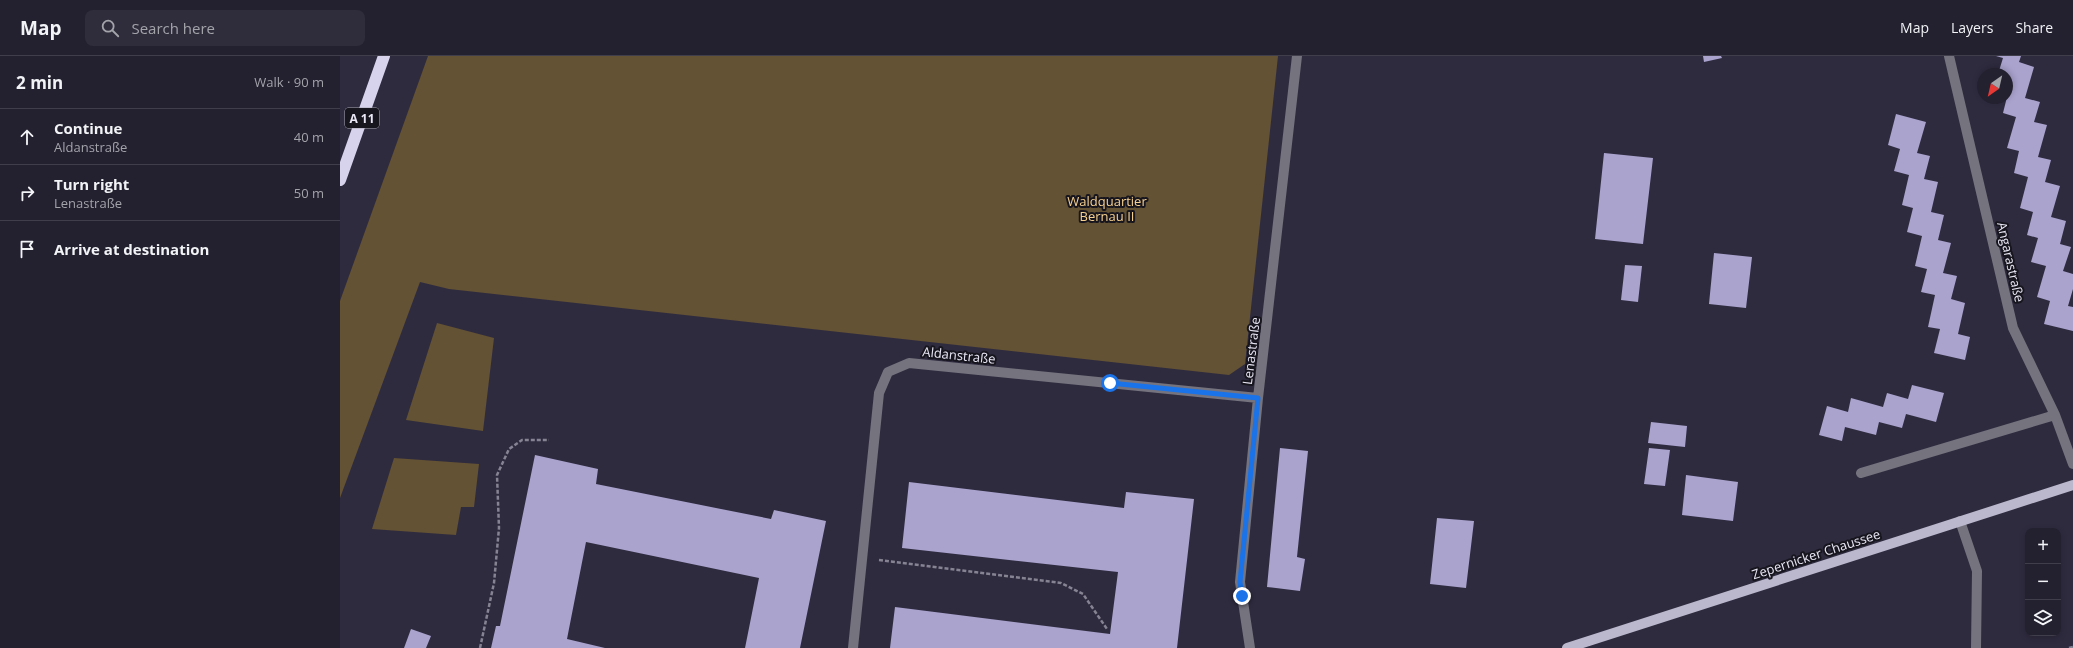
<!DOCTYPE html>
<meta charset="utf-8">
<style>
:root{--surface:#23202f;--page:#2f2d3b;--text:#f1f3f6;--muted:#a3a3aa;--line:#403e4b}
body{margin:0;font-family:"Open Sans",sans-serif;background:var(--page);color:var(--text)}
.controls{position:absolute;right:12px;bottom:12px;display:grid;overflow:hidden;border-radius:8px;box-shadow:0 2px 6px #0003}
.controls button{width:36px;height:36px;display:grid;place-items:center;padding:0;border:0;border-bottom:1px solid var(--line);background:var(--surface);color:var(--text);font:20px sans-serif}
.compass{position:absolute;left:1637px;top:12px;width:36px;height:36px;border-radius:50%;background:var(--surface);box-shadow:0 2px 6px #0003;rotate:214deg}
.stop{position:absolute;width:12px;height:12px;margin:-9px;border:3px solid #1a73e8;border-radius:50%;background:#fff}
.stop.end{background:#1a73e8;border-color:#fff;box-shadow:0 1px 4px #0008}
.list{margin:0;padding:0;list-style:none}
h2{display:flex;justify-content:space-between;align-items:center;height:52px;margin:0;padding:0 16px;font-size:17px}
h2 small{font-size:13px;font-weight:400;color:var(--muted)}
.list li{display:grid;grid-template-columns:26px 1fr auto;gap:12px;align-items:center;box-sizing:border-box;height:56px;padding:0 16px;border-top:1px solid var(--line)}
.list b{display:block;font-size:15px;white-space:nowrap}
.list p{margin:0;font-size:13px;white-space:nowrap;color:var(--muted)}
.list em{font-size:13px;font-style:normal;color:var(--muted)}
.icon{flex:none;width:22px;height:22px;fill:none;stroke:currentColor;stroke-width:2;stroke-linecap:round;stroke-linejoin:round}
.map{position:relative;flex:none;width:1733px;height:592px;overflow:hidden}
header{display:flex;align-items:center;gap:24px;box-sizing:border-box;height:56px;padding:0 20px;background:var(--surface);border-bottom:1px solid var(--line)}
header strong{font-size:19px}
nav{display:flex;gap:22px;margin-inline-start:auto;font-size:14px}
.search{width:280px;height:36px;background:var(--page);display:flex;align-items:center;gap:10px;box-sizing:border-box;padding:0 14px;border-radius:8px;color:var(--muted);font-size:15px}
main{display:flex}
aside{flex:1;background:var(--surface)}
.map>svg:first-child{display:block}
.green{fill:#635233}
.building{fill:#aaa3ce}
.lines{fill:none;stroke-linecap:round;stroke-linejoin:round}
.path{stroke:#868393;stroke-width:2.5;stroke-dasharray:4 2;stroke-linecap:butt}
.minor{stroke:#75737e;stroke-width:10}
.major{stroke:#bbb8cd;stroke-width:10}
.highway{stroke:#d7d3ed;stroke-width:12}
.route{stroke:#1a73e8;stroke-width:5}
.labels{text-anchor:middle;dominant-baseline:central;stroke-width:4;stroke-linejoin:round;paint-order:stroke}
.shield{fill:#17151e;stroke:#aaa8b4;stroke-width:1}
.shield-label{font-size:12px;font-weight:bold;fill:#e9e7f4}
.park-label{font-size:13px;fill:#f6d190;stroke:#17151e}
.street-label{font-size:13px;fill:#e9e7f4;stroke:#17151e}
</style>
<header>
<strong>Map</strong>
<div class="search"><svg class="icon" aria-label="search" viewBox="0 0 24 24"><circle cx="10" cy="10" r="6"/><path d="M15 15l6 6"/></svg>Search here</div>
<nav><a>Map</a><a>Layers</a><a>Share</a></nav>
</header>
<main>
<aside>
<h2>2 min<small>Walk · 90 m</small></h2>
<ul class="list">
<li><svg class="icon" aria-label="ahead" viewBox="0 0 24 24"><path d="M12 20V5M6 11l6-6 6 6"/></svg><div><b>Continue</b><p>Aldanstraße</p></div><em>40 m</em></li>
<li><svg class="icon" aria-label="right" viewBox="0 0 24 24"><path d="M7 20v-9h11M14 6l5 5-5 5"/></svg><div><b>Turn right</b><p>Lenastraße</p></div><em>50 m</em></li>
<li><svg class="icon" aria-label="arrive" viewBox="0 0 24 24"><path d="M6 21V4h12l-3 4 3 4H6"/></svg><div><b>Arrive at destination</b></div></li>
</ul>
</aside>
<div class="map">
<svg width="1733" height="592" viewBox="0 0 1733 592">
<rect width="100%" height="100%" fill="#2f2b3f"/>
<path class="green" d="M88 0H938L905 308 889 319 109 233 80 226 0 442V245Z
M97 267 154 282 143 375 66 364Z
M54 402 139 408 134 451H121L116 479 32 473Z"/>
<path class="building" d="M1363 0H1381L1382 2 1364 6Z
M1656 0H1681L1679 6 1694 11 1685 42 1700 46 1694 66 1707 69 1698 101 1711 104 1705 126 1720 130 1711 161 1726 165 1720 188 1731 191 1723 215 1733 218V233L1728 250 1733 251V275L1704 268 1710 245 1697 241 1706 210 1691 206 1698 182 1687 179 1693 156 1680 152 1688 121 1674 117 1679 95 1667 92 1676 61 1663 57 1668 37 1667 18H1658L1663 2Z
M1556 58 1586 66 1577 97 1590 100 1584 123 1598 126 1591 156 1604 159 1598 184 1611 187 1603 217 1617 220 1611 243 1625 247 1618 278 1630 281 1625 304 1594 297 1600 273 1588 271 1595 239 1581 236 1587 213 1575 210 1582 180 1567 176 1573 152 1562 149 1569 119 1554 115 1560 93 1548 89Z
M1264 97 1313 102 1303 188 1255 183Z
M1374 197 1412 201 1406 252 1369 248Z
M1285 209 1302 210 1298 246 1281 244Z
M1572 329 1604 337 1596 366 1566 358 1562 372 1539 366 1536 379 1505 371 1502 385 1479 379 1487 350 1508 356 1511 342 1543 351 1547 337 1568 343Z
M1311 366 1347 370 1345 391 1308 387Z
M940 392 968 395 957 501 965 503 960 535 927 531Z
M1309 392 1330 394 1325 430 1304 428Z
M195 399 258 413 256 428 431 463 434 454 486 465 460 592H405L419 522 246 486 227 583 265 592H151L156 570H160Z
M1346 419 1398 426 1393 465 1342 459Z
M569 426 784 452 786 436 854 443 837 592H550L555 551 770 578 778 516 562 492Z
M1097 462 1134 465 1126 532 1090 528Z
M71 573 91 580 86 592H64Z"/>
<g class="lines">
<path class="path" d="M539 504 721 527 743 538 767 573
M140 592 154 527 159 472 157 419 169 393 182 384H209
M1729 592 1733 591"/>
<path class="minor" d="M1609 0 1673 272 1715 359 1733 408
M1521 417 1715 359
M1620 465 1637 515 1636 592
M513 592 539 337 548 316 569 307 918 342
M910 592 900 526 918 342 957 0"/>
<path class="major" d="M1227 592 1733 429"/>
<path class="highway" d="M0 124 44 0"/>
</g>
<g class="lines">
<path class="route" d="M770 327 918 342 900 526 902 540"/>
</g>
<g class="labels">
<rect class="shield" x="5" y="52" width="34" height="20" rx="3"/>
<g class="shield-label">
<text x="22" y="62">A 11</text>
</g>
<g class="park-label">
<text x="767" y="145">Waldquartier<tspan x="767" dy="15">Bernau II</tspan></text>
</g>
<g class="street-label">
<text transform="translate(1671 206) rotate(77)">Angarastraße</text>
<text transform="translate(911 295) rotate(-83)">Lenastraße</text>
<text transform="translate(619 299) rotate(6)">Aldanstraße</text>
<text transform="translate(1476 498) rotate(-18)">Zepernicker Chaussee</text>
</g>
</g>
</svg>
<div class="controls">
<button>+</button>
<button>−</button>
<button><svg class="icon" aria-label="layers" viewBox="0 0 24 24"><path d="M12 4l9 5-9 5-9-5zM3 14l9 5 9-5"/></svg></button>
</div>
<svg class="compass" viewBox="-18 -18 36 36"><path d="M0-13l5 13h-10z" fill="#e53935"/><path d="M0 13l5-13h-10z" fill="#a3a3aa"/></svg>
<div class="stop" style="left:770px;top:327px"></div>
<div class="stop end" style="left:902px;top:540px"></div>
</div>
</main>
